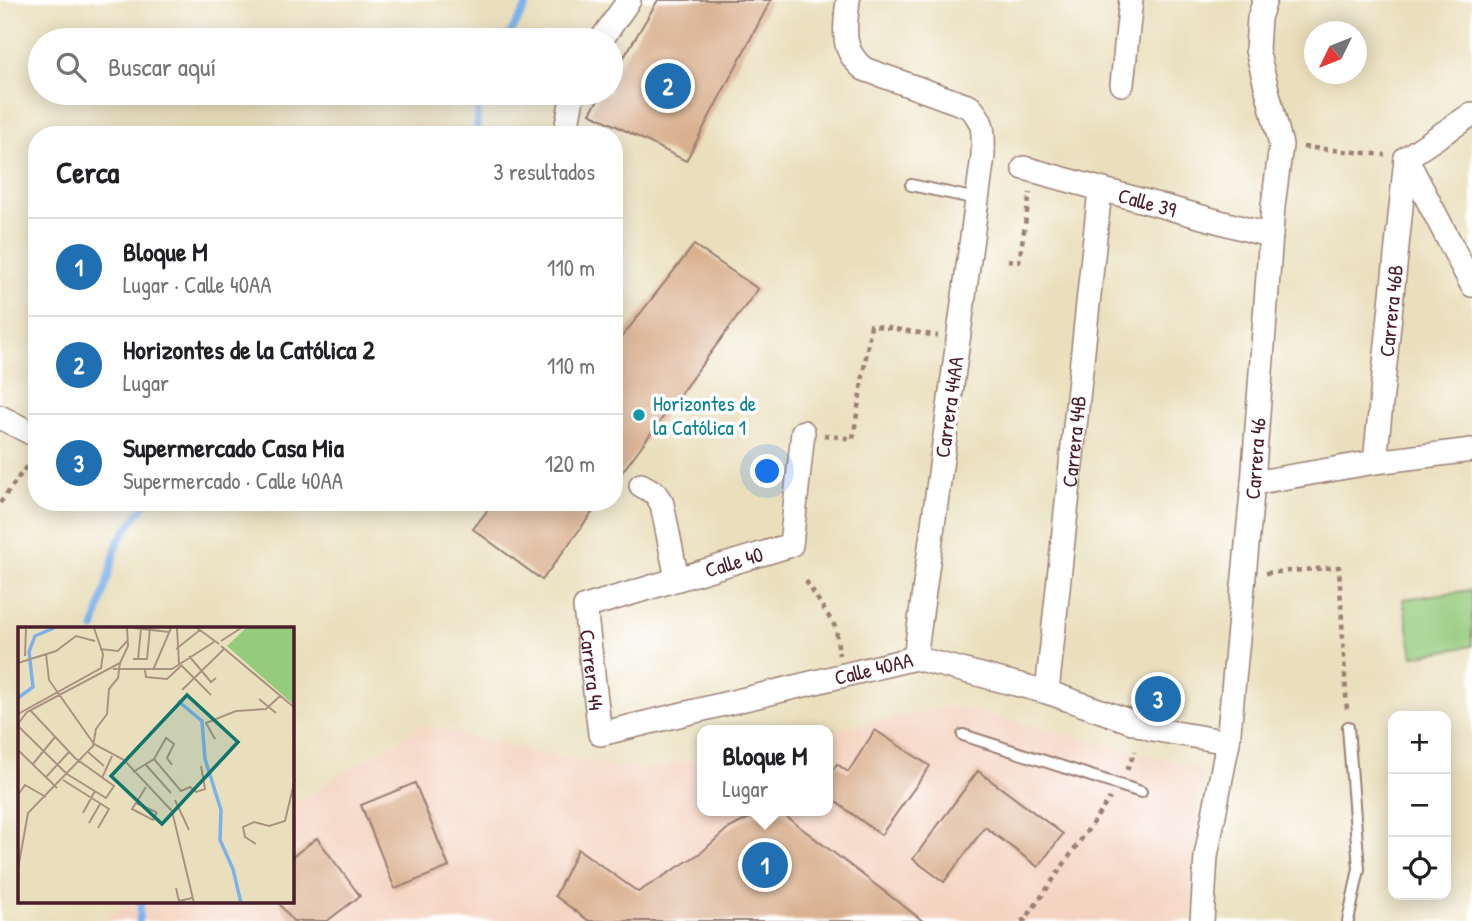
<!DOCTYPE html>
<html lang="es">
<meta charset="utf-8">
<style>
:root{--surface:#fff;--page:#f6f6f6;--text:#202124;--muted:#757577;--line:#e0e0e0;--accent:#1f6fb2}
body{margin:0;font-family:"Patrick Hand",sans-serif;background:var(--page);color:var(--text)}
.controls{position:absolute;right:21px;bottom:21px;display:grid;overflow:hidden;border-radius:14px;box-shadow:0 4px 18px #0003}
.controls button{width:63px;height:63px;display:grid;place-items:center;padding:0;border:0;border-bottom:2px solid var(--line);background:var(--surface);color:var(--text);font:35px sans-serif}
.compass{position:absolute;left:1304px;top:21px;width:63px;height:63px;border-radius:50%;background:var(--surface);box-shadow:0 4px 18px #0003;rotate:227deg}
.you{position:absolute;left:768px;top:472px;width:24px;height:24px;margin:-18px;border:5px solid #fff;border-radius:50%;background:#1a73e8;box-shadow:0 0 0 10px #1a73e833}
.badge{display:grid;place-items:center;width:46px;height:46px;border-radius:50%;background:var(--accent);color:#fff;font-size:23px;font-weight:700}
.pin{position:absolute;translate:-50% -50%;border:4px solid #fff;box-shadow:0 2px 7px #0006}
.popup{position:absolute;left:697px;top:725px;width:136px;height:91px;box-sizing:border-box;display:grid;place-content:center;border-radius:14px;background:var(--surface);filter:drop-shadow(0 2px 5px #0005);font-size:23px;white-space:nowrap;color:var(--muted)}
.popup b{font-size:26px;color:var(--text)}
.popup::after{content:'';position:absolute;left:50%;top:100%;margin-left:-14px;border:14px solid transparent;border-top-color:var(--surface)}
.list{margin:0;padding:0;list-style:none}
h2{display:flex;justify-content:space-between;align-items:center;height:91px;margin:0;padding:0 28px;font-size:30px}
h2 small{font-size:23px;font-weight:400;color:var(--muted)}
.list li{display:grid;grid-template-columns:46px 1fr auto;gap:21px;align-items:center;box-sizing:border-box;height:98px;padding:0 28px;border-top:2px solid var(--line)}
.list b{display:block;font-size:26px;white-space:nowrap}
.list p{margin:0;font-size:23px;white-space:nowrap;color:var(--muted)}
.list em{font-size:23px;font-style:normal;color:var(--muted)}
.icon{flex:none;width:38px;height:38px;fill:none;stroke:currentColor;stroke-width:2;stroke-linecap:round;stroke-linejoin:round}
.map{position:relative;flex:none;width:1472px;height:921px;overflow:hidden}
.search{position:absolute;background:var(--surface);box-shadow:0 4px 18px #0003;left:28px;top:28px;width:595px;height:77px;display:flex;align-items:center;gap:18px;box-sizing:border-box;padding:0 24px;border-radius:38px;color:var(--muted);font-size:26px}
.panel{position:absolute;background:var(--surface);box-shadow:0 4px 18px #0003;left:28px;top:126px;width:595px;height:385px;border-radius:28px}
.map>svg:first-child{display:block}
.built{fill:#f4d3c0}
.green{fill:#95cb7d;stroke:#707554;stroke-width:2}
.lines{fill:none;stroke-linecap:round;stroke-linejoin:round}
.stream{stroke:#7cb1ea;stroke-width:7}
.building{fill:#d9af8d}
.lane-casing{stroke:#9a7f74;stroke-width:14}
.street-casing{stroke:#9a7f74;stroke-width:26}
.path{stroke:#9a7f74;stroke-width:4.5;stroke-dasharray:5 5;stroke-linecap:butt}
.lane{stroke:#fff;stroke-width:10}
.street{stroke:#fff;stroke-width:23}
.culture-dot{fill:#0f9aa8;stroke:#fff;stroke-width:2.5}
.labels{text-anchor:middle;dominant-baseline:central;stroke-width:7;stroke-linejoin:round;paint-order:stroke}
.street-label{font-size:21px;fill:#4a1f2b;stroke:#fff}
.culture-label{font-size:21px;fill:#0d838f;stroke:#fff;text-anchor:start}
.inset-river{fill:none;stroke:#7cb1ea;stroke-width:3.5}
.inset-road{fill:none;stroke:#aa9282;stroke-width:2}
.view{fill:#0f766e;fill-opacity:0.15;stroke:#0f766e;stroke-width:3.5}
.inset-edge{fill:none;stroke:#4a1f2b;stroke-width:3.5}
</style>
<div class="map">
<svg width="1472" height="921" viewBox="0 0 1472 921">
<rect width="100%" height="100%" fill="#fff"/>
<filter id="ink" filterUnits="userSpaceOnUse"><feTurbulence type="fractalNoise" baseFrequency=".0143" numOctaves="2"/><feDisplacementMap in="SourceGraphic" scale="14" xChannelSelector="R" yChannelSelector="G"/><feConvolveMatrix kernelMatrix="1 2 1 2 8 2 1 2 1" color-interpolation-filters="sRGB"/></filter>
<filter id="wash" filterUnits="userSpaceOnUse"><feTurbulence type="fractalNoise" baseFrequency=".00686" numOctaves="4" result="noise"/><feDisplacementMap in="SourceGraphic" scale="28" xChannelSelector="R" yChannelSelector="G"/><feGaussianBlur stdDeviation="1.57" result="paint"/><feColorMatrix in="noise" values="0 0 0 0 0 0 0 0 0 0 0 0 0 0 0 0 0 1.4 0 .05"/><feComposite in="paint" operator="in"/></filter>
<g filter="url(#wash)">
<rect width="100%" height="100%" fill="#eadfbc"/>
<path class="built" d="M953 706 1201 768 1189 921H102L134 902H292V805L422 725 536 752 641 770 702 758V811H828V731Z"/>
<path class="green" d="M1472 590V646L1413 656 1403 599Z"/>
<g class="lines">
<path class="stream" d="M506 40 530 0
M474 135 477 128 479 93
M94 629 118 541 147 502
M139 921 141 902"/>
</g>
<g id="blocks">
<path class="building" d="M658 0H771L686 161 590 113 602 93H611V79Z
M694 245 758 289 614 483V347Z
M494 502H600L542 580 473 529Z
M875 730 930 766 881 835 828 796V776L837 764 848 772Z
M978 771 1063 834 1038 867 985 827 944 882 913 859Z
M415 783 449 867 395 889 361 805Z
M779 811 923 921H589L555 896 578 849 638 892 702 852 726 830 751 817Z
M317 838 360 896 327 921H293L278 902H292V857Z"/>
</g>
</g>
<g filter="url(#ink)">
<use href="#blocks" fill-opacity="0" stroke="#9a7f74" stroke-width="2"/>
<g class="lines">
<defs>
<path id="lane" d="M911 185 977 199
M1348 727 1359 869 1348 921
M963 735 1141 792"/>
<g id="street">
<path d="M848 0C845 28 840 50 864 69L970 107C986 124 983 134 983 156L915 658"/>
<path d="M601 40 629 0"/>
<path d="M1122 84 1131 0"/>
<path d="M565 135 573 93"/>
<path d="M1406 158 1472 285"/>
<path d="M1406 158 1472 114"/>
<path id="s1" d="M1024 168 1271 236"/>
<path d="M0 417 37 436"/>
<path id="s2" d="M803 432 791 545 585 607 600 734 915 658 1047 692 1152 729 1228 742"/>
<path id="s3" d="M1375 462 1406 158"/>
<path d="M1253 483 1375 462 1472 450"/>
<path d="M641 485 655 493 662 504 677 579"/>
<path id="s4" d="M1047 692 1100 190"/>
<path id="s5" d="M1202 921 1206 856 1228 742 1253 483 1273 206 1281 145 1257 50 1259 18 1265 0"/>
</g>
</defs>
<use href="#lane" class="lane-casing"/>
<use href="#street" class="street-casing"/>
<path class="path" d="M1303 147 1385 155
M1008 260 1019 262 1030 193
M824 435 853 439 871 325 938 336
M0 503 34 456
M1266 573 1339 567 1347 712
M806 581 836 628 839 655
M1127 770 1135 751
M1021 921 1025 920 1110 798"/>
<use href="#lane" class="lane"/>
<use href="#street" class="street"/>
</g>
</g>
<circle class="culture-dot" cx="639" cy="415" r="7"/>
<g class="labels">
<g class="street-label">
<text stroke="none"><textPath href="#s1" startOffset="128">Calle 39</textPath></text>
<text stroke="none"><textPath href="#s3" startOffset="152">Carrera 46B</textPath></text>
<text transform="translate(949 407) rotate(-82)">Carrera 44AA</text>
<text stroke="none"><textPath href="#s4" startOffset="252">Carrera 44B</textPath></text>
<text stroke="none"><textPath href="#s5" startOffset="466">Carrera 46</textPath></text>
<text transform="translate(734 562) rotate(-17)">Calle 40</text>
<text stroke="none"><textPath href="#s2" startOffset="392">Carrera 44</textPath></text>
<text stroke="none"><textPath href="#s2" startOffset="738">Calle 40AA</textPath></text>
</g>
<g class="culture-label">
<text x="653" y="403">Horizontes de<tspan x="653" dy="24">la Católica 1</tspan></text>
</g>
</g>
<g transform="translate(18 627)">
<rect width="276" height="276" fill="#eadfbc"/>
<path d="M228 1H276V78L209 19Z" fill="#95cb7d"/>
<path class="inset-river" d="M0 71 15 60 11 25 17 9 36 1M160 74 184 94 187 132 203 183 202 213 215 242 223 276"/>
<path class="inset-road" d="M116 1 151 5M159 1 161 37M179 1 201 17M203 14 223 1M203 19 277 81M82 22 100 24 110 13M158 22 182 3M28 27 31 53 76 117 106 133 154 184 176 276M7 29 8 1M171 29 193 55 198 51M115 32H129L132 1M120 32 123 2M0 36 38 24 58 9 77 14M163 38 193 68M95 42H154L196 15M127 43 128 50 149 52 164 38M135 43 153 1M164 63 207 21M241 72 258 86M0 87 83 41 85 27 76 1M0 97 9 85 102 36 110 19 109 1M0 99 49 147 88 171 96 159 57 131 12 83M197 112 188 96 218 84 248 82 262 69M0 123 39 161M70 125 86 139M136 132 163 164 172 160 178 165 187 162 183 139M15 137 37 110M128 138 153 166M115 145 136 132 148 111 156 117 149 131 154 138M28 150 51 125M84 151 94 129M45 153 91 182 80 201M128 160 114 182 135 193 139 185M0 168 7 158 28 170M157 173 171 203M118 176 138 185M65 186 77 164M71 196 82 177M238 217 227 210 225 200 236 195 251 199 267 194 277 152M0 242 10 186 75 119 78 102 89 87 91 62 100 51 102 36M158 261 161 274 174 271"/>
<path class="view" d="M169 68 220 115 144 197 93 149Z"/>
<rect width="276" height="276" class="inset-edge"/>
</g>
</svg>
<div class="controls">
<button>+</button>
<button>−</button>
<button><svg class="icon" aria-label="locate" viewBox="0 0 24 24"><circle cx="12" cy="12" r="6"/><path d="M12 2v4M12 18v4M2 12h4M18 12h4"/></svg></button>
</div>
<svg class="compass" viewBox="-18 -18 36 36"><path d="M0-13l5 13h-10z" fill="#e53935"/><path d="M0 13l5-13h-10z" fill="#757577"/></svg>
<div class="you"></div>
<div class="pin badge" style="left:765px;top:865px">1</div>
<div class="popup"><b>Bloque M</b>Lugar</div>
<div class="pin badge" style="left:668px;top:86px">2</div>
<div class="pin badge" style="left:1158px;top:699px">3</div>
<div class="search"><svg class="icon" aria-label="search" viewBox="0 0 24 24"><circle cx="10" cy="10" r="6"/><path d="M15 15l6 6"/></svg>Buscar aquí</div>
<section class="panel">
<h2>Cerca<small>3 resultados</small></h2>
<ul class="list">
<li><span class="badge">1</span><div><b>Bloque M</b><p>Lugar · Calle 40AA</p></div><em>110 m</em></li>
<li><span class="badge">2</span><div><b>Horizontes de la Católica 2</b><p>Lugar</p></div><em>110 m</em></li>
<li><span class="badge">3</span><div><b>Supermercado Casa Mia</b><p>Supermercado · Calle 40AA</p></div><em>120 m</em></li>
</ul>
</section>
</div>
